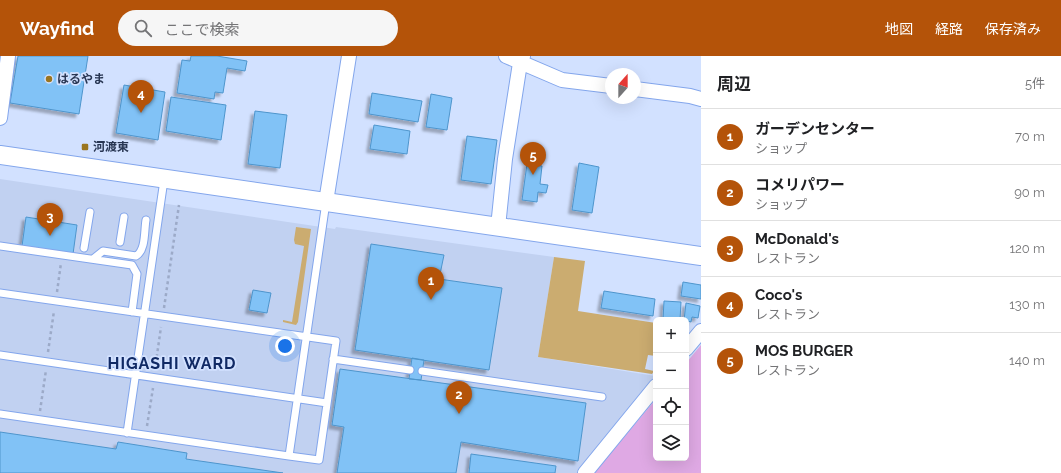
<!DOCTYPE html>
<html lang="ja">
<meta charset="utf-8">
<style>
:root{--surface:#fff;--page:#f6f6f6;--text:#202124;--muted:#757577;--line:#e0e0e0;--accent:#b45309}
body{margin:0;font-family:Raleway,"Noto Sans JP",sans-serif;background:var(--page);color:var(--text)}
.controls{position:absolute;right:12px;bottom:12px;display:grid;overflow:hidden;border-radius:6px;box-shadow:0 4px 16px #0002}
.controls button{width:36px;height:36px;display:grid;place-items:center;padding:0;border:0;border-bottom:1px solid var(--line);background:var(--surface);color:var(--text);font:20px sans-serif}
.compass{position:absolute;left:605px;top:12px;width:36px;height:36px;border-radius:50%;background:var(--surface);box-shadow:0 4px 16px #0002;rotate:21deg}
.you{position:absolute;left:285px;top:290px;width:14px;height:14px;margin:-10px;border:3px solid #fff;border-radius:50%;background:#1a73e8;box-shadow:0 0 0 6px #1a73e833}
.badge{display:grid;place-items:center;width:26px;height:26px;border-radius:50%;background:var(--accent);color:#fff;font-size:13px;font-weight:700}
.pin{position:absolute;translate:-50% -33px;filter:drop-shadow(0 1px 2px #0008)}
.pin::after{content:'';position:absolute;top:21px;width:14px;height:12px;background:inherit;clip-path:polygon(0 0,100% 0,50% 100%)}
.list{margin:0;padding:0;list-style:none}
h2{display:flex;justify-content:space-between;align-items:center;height:52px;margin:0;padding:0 16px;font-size:17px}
h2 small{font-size:13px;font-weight:400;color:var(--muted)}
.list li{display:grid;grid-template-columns:26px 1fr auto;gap:12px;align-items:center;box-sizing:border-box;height:56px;padding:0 16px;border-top:1px solid var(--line)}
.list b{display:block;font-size:15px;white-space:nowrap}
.list p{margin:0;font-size:13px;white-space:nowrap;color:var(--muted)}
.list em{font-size:13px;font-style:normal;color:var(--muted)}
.icon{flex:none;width:22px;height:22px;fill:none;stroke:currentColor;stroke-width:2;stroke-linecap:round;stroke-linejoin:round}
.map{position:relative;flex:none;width:701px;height:417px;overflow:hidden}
header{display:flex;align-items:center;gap:24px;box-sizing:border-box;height:56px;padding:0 20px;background:var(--accent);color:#fff}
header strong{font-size:19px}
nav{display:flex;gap:22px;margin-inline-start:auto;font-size:14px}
.search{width:280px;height:36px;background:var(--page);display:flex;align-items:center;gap:10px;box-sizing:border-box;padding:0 14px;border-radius:22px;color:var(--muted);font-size:15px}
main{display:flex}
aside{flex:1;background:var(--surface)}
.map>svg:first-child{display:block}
.built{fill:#c1d1f1}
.green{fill:#cbac70}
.water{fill:#dfa9e4}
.building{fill:#81c2f6;stroke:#4e95cc;filter:url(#shadow)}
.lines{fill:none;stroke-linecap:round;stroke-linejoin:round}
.service-casing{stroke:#83a6ec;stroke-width:9}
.minor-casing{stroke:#83a6ec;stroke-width:16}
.tertiary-casing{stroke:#83a6ec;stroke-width:20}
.path{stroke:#9caac8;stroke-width:2.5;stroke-dasharray:3 3;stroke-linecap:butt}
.service{stroke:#fff;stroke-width:7}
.minor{stroke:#fff;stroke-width:14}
.tertiary{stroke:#fff;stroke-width:18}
.poi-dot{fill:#9a7520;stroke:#d2e1ff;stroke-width:1.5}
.labels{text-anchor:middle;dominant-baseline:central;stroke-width:3.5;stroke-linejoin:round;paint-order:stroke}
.poi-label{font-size:12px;font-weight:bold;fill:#283653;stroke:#d2e1ff;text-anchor:start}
.district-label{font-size:16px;font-weight:bold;letter-spacing:1px;fill:#102964;stroke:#d2e1ff}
</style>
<header>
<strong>Wayfind</strong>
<div class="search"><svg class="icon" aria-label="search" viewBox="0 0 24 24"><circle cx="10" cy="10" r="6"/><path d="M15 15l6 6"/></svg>ここで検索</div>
<nav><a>地図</a><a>経路</a><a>保存済み</a></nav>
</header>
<main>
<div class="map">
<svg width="701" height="417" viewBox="0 0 701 417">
<defs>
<filter id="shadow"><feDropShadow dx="-3.5" dy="3.5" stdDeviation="1" flood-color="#0004"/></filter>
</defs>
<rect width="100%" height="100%" fill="#d2e1ff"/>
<path class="built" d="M0 123 335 173 336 171 554 201 538 301 655 320 577 417H0Z"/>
<path class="green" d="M296 171 311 173 298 266 296 269 283 266V264L292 266 304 190 295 188 294 184Z
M554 201 585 205 578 255 656 267V300L648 299 645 313 654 315 652 318 538 301Z"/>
<path class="water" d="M701 289V417H594L656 343V402H686V307Z"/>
<path class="building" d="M18 0H88L79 58 10 47Z
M191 0H217L247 5 245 15 227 12 223 37 215 36 214 43 177 37 182 4 190 5Z
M124 29 165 36 158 84 116 77Z
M372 37 422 45 418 66 369 58Z
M431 38 452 42 447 74 426 71Z
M171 41 226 49 221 84 166 75Z
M255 55 287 59 280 112 248 108Z
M374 69 410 75 407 98 370 93Z
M467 80 497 84 491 128 461 124Z
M579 107 599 111 592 157 572 154Z
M527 108 542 110 540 128 548 129 546 137 538 136 537 146 522 144Z
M26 161 77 169 73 198 22 190Z
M371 188 444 199 439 223 502 232 489 314 355 294Z
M683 226 701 229V243L681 240Z
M253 234 271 237 267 257 249 254Z
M604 235 655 243 653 260 601 252Z
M664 245 681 246 680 264 663 263Z
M686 247 700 250 698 262 692 261 691 266 684 264Z
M412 302 424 304 421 324 409 323Z
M340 313 586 347 578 405 461 386 456 417H337L344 371 332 369Z
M0 376 116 393 118 386 187 397 186 403 283 417H0Z
M471 398 556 410 555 417H469Z"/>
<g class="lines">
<defs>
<path id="service" d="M120 186 124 161
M0 190 132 209 137 218 132 256
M84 192 90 156
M93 203 103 195 136 200C146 194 144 175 146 164
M0 237 336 285 319 404 289 400
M0 299 327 347
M333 303 410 314
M422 315 602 341
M0 358 289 400 326 146
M127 377 164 124"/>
<path id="minor" d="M506 0 562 24 611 30
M635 33 690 40 701 43
M0 62 8 0
M326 146 349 0
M498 171 505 103 520 7 523 0
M686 293 701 275
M585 417 656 330"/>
<path id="tertiary" d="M0 99 701 200"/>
</defs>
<use href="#service" class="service-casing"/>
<use href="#minor" class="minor-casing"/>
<use href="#tertiary" class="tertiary-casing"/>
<path class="path" d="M57 236 61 207
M164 252 179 149
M48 296 54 255
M155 313 161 271
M40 355 46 314
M147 370 153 332"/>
<use href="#service" class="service"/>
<use href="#minor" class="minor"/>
<use href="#tertiary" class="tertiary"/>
</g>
<g class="poi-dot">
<circle cx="49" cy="23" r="4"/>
<rect x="81" y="87" width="8" height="8" rx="2"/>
</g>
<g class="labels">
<g class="poi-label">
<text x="57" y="23">はるやま</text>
<text x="93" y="91">河渡東</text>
</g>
<g class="district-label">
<text x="172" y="307">HIGASHI WARD</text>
</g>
</g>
</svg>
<div class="controls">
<button>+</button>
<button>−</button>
<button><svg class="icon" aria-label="locate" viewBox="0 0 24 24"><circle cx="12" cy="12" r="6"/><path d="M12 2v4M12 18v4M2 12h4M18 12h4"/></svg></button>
<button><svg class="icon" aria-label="layers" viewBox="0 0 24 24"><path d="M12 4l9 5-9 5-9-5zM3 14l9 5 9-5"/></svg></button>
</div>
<svg class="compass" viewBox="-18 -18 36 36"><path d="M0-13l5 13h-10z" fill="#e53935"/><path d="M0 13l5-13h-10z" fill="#757577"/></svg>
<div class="you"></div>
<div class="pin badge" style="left:431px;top:244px">1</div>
<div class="pin badge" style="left:459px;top:358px">2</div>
<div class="pin badge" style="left:50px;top:180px">3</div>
<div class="pin badge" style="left:141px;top:57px">4</div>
<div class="pin badge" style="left:533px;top:119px">5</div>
</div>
<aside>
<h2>周辺<small>5件</small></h2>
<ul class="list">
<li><span class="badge">1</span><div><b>ガーデンセンター</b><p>ショップ</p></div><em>70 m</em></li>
<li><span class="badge">2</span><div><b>コメリパワー</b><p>ショップ</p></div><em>90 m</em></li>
<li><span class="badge">3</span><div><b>McDonald's</b><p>レストラン</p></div><em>120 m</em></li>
<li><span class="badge">4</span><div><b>Coco's</b><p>レストラン</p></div><em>130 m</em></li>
<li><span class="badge">5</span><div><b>MOS BURGER</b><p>レストラン</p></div><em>140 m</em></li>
</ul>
</aside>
</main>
